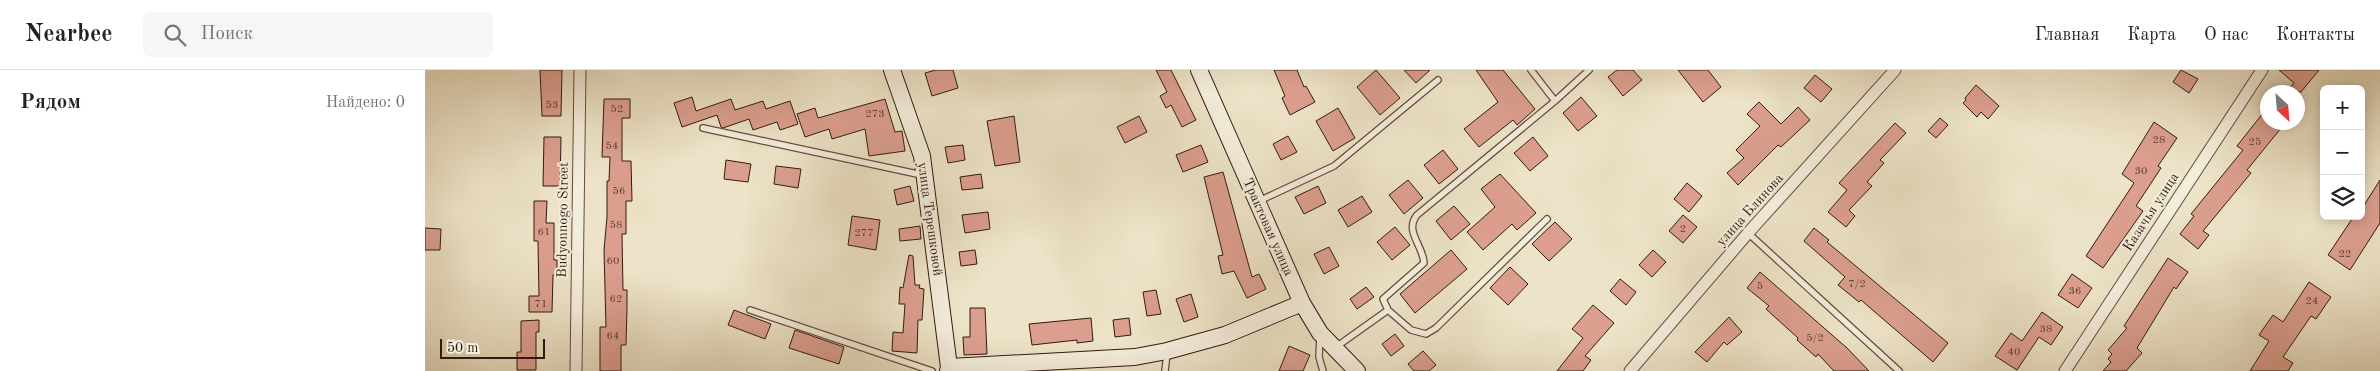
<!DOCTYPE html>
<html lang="ru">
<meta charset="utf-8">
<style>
:root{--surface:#fff;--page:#f6f6f6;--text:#222;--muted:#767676;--line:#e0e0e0}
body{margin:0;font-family:"Old Standard TT",serif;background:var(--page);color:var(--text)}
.controls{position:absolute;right:15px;top:15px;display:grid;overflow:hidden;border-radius:8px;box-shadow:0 2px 12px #0003}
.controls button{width:45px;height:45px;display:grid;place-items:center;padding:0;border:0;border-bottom:1px solid var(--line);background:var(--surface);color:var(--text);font:25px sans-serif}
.compass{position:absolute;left:1835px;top:15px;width:45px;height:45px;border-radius:50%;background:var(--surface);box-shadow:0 2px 12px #0003;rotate:154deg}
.scale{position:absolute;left:15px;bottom:12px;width:105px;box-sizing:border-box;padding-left:5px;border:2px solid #331a11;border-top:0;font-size:14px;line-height:18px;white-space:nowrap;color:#331a11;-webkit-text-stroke:4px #f3eddb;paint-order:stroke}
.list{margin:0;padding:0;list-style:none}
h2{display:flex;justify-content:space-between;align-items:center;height:65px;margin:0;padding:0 20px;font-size:21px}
h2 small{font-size:16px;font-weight:400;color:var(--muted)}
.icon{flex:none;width:28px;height:28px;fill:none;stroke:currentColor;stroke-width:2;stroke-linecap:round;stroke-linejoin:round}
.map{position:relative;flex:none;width:1955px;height:301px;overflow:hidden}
header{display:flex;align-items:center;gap:30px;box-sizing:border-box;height:70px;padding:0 25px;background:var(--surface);border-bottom:1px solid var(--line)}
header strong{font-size:24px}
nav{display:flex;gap:28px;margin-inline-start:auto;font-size:18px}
.search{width:350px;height:45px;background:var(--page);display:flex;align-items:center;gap:12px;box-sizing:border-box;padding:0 18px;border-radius:8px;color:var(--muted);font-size:19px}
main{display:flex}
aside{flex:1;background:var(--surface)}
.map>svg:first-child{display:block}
.building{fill:#dc9f8f;stroke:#331a11}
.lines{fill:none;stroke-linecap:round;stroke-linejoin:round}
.lane-casing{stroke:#624c3f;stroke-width:8}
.street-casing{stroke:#624c3f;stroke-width:13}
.secondary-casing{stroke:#331a11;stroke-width:18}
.lane{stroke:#f3eddb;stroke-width:5.5}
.street{stroke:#f3eddb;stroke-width:11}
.secondary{stroke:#f3eddb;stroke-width:16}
.labels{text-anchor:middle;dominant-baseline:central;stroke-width:4;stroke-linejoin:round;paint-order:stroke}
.number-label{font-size:11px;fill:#5d3b30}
.street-label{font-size:14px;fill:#331a11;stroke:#f3eddb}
</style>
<header>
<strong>Nearbee</strong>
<div class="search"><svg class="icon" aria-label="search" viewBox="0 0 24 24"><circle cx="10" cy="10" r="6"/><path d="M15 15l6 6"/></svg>Поиск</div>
<nav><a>Главная</a><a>Карта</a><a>О нас</a><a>Контакты</a></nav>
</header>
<main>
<aside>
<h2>Рядом<small>Найдено: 0</small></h2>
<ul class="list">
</ul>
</aside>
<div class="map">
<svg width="1955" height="301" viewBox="0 0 1955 301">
<rect width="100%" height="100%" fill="#ede3c8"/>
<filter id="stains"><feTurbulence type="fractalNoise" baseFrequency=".004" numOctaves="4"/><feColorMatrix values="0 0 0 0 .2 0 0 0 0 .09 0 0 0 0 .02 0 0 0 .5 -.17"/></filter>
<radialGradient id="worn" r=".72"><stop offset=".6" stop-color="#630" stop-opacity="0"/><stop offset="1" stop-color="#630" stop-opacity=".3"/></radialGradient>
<path class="building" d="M115 0H137L136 46H117Z
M511 0H528L533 18 507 26 500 3Z
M731 0H746L771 50 757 57 746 35 741 38 735 26 742 22Z
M849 0H872L879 17 881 16 890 32 865 45 857 28 860 26Z
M951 0 975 28 955 45 932 17Z
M979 0H1005L991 13Z
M1051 0H1078L1110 39 1092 55 1088 50 1054 77 1039 59 1073 32Z
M1192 0H1208L1217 10 1198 26 1183 7Z
M1253 0H1283L1296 17 1278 32Z
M1756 0 1773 9 1764 23 1748 12Z
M1854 0H1894L1876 22H1861L1869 13Z
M1390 5 1407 19 1396 32 1379 18Z
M1551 15 1574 36 1563 49 1556 42 1552 47 1538 33 1541 30 1540 28Z
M267 27 271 41 306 29 310 40 338 31 341 39 365 31 373 54 355 60 352 52 328 60 324 49 298 58 296 57 292 45 257 57 249 33Z
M1156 27 1172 46 1153 61 1138 43Z
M179 29H205V48H197V91H206L207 131H201V164H197L198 220H202V238L201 275H196V301H175V257H181L179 180 182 147V111H184L185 87H177Z
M460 29 470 62 477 61 480 81 444 86 440 59 407 69 404 59 380 67 372 44 390 38 393 48Z
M1334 32 1356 54 1373 37 1385 50 1356 77 1353 75 1313 115 1302 103 1319 88 1311 80 1335 56 1322 44Z
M913 38 930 68 908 81 891 51Z
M1842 38V52H1861L1822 100 1826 103 1778 161 1784 165 1773 179 1755 164 1769 146 1766 144 1818 80 1812 76Z
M589 46 595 92 570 96 562 51Z
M714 46 722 62 700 73 692 57Z
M1515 48 1523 55 1511 68 1503 61Z
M1729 52 1752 68 1733 96 1736 98 1711 136 1718 141 1678 198 1661 186 1709 113 1697 104Z
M1470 53 1481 63 1455 90 1459 93 1442 112 1447 116 1424 140 1430 146 1421 157 1403 142 1422 120 1414 113Z
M863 66 872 82 856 90 848 74Z
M119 67H136L135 116H118Z
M1108 67 1123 86 1105 101 1089 83Z
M538 75 540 90 523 93 520 77Z
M776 75 783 92 758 102 751 85Z
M1018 80 1033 99 1014 114 999 95Z
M301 90 326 94 323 112 299 109Z
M351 96 376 99 373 118 349 114Z
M798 102 827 207 834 204 841 219 822 228 809 201 797 204 793 186 798 185 779 107Z
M556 104 558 118 537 120 535 107Z
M1075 104 1111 143 1092 160 1087 154 1058 180 1042 162 1070 137 1056 119Z
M983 110 998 128 979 144 964 125Z
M1955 110V153L1925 200 1903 185 1929 146H1936V140Z
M1262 113 1277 126 1264 142 1249 129Z
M485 116 489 131 472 135 469 120Z
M893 116 901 133 879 144 870 127Z
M937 126 947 142 923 157 913 140Z
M109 131H122L121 153H129V190H132V205H128L127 242H104V226H114L113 171H109Z
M1029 136 1045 154 1026 170 1011 151Z
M563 142 565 159 540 163 537 145Z
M1258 145 1272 157 1258 173 1244 161Z
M427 146 455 150 451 180 423 175Z
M1130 152 1147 169 1124 191 1107 174Z
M495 156 496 169 475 171 474 159Z
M970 157 985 175 967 190 952 172Z
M0 158 16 159 15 180H0Z
M1389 158 1404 170 1402 172 1523 273 1508 292 1436 230 1434 232 1413 215 1420 207 1379 171Z
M904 177 914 196 899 204 889 184Z
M550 180 552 194 536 196 534 182Z
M1026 180 1042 199 990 243 975 224Z
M1228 180 1241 192 1227 207 1214 195Z
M484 185 488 186 490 215H495L494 218 499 219 497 250H493L492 283 467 281 468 262 478 263 480 234H474L475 217 478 218Z
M1743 188 1763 202 1751 219 1749 217 1712 278 1717 283 1701 301H1678L1686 292 1683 289 1687 284 1683 280 1702 258 1699 256Z
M1085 197 1103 214 1083 235 1065 218Z
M1335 202 1422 278 1444 301H1409L1393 284 1391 287 1372 270 1373 268 1341 239 1344 236 1322 218Z
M1647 204 1667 218 1653 238 1633 225Z
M1195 209 1211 222 1201 235 1185 221Z
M1884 212 1906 227 1891 249 1886 246 1858 287 1868 293 1863 301H1825L1844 271 1834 265 1848 245 1858 252Z
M941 217 949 227 932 239 925 229Z
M731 220 736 244 722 246 718 222Z
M766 224 773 247 759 252 751 229Z
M1168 235 1189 253 1160 286 1166 290 1158 301H1132L1158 268 1147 259Z
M545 238H560L562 284 539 285 538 267H545Z
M309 240 346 254 340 269 303 255Z
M1617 242 1638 257 1626 275 1614 267 1592 300 1570 286 1586 263 1597 271Z
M1304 247 1317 262 1302 275 1299 272 1282 292 1270 282Z
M666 248 668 271 652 273V270L607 275 604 254Z
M704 248 706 265 690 267 688 250Z
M114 250V262H111V300H92V282H96V251Z
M370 260 419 277 414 294 364 278Z
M970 264 979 276 966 286 957 274Z
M864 276 885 285 878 301H854Z
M998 281 1011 295 1004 301H989L983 294Z"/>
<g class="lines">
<defs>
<path id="lane" d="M1106 0 1130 31
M278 58 497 105
M834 131 909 96 1013 10
M1323 163 1474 301
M325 240 507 301
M963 240 958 229 999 193C998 175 979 161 992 145L1130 31 1164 0
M895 267 894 287 898 301
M911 277 963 240 986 260 1001 264 1011 258 1122 149
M740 301 742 283"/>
<path id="street" d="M151 301 155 0
M1205 301 1323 163 1470 0
M1640 301 1837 0"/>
<path id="secondary" d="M467 0 497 86 524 297 523 301
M774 0 877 233 895 263 932 301
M524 297 710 287 742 281 800 265 877 233"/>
</defs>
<use href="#lane" class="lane-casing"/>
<use href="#street" class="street-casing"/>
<use href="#secondary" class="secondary-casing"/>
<use href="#lane" class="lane"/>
<use href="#street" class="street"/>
<use href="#secondary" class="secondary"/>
</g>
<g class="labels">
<g class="number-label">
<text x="127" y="35">53</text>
<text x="192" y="39">52</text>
<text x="450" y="44">273</text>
<text x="1734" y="70">28</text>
<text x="1830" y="72">25</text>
<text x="187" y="76">54</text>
<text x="1716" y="101">30</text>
<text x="194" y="121">56</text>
<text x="191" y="155">58</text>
<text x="1258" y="159">2</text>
<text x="119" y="162">61</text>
<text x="439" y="163">277</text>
<text x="1920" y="184">22</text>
<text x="188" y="191">60</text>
<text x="1432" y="214">7/2</text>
<text x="1335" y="216">5</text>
<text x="1650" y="221">36</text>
<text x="191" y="229">62</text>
<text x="1887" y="231">24</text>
<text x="116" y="234">71</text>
<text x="1621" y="259">38</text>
<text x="188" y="266">64</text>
<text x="1390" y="268">5/2</text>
<text x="1589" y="282">40</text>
</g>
<g class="street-label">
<text transform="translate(1325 140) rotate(-48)">улица Блинова</text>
<text transform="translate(1726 142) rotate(-57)">Казачья улица</text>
<text transform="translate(505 149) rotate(82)">улица Терешковой</text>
<text transform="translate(138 150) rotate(-89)">Budyonnogo Street</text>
<text transform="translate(843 157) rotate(66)">Трактовая улица</text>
</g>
</g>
<rect width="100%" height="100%" filter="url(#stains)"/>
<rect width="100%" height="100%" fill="url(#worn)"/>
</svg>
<div class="controls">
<button>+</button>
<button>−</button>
<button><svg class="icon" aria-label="layers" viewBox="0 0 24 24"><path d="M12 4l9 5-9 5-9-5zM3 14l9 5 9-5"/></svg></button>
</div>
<svg class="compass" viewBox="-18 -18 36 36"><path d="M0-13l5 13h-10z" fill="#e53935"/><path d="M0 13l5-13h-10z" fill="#767676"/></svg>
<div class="scale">50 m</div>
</div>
</main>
